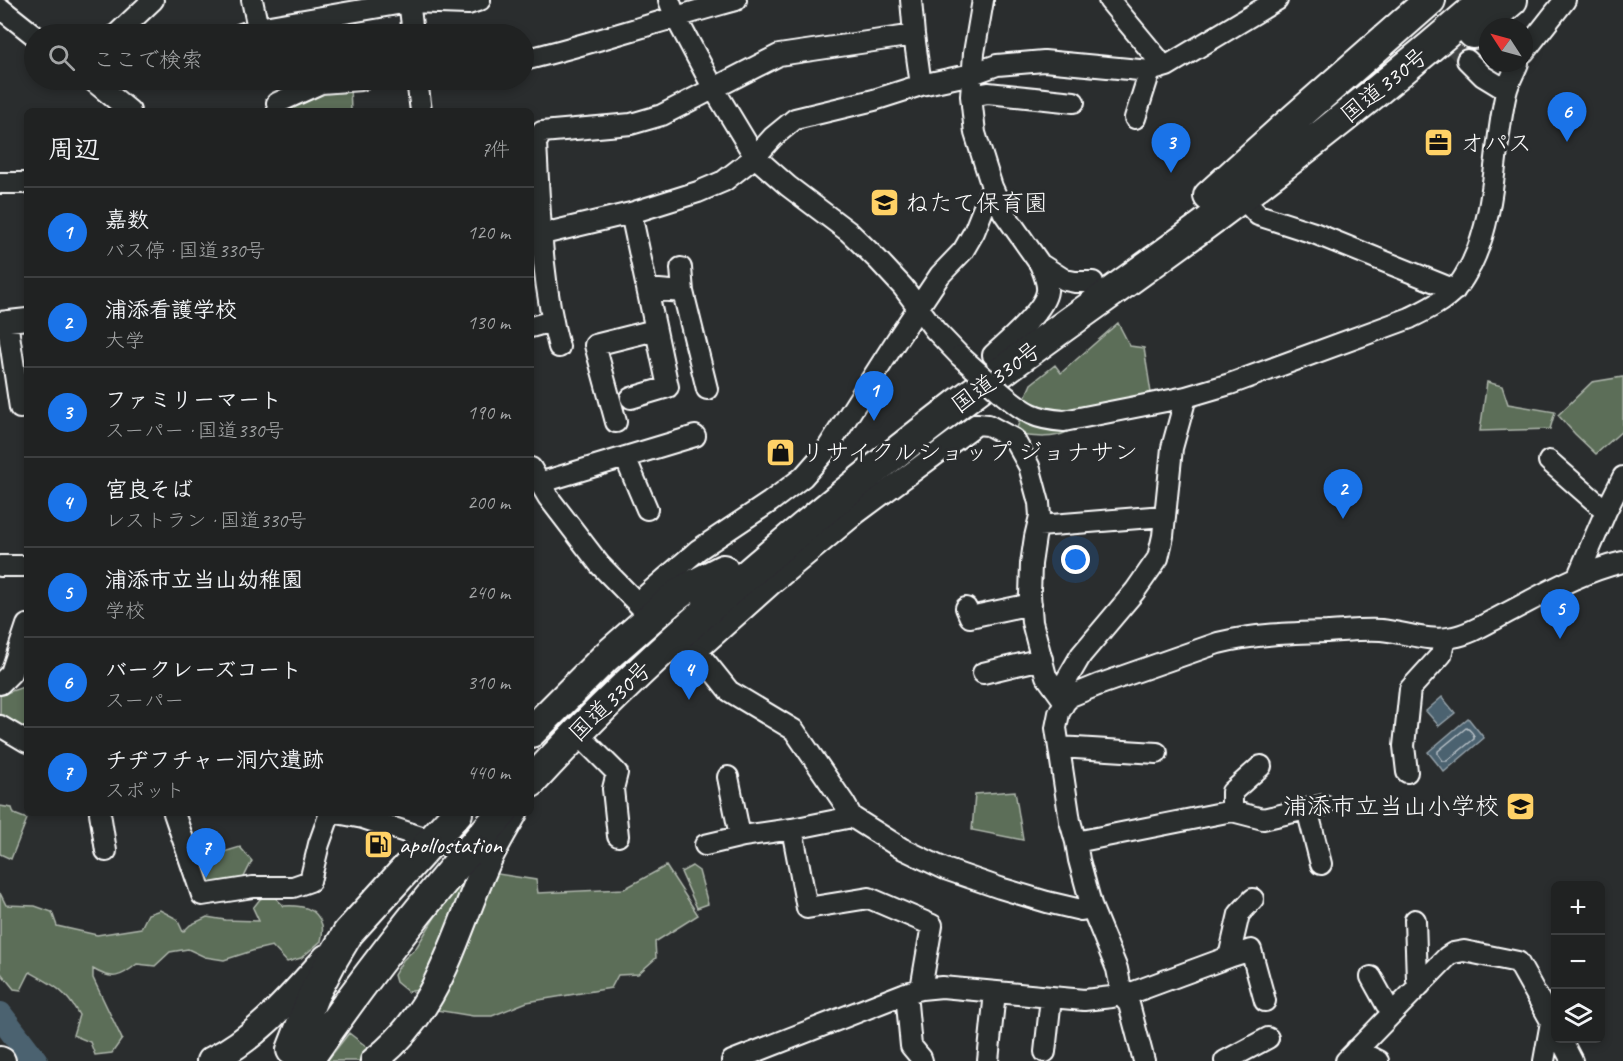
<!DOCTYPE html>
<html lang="ja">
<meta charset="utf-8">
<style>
:root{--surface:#202222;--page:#2d2f2f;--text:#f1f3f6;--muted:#a2a4a5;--line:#3d3f40;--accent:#1a73e8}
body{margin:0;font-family:Caveat,"Klee One",sans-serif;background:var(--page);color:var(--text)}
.controls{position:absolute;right:18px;bottom:18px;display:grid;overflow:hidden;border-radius:9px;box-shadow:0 3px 9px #0003}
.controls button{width:54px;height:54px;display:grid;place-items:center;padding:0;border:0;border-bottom:2px solid var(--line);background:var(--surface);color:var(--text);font:30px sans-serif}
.compass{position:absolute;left:1479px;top:18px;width:54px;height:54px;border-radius:50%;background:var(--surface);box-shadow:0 3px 9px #0003;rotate:306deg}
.you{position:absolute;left:1076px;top:560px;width:21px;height:21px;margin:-15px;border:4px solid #fff;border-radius:50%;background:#1a73e8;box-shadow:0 0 0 9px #1a73e833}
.badge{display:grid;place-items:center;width:39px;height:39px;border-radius:50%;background:var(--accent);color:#fff;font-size:20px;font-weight:700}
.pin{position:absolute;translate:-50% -50px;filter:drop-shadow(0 2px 3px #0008)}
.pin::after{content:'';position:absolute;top:32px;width:21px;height:18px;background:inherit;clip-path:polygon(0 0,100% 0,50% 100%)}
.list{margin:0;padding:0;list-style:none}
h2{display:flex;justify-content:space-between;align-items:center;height:78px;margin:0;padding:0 24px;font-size:26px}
h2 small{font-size:20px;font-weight:400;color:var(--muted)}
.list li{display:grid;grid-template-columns:39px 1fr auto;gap:18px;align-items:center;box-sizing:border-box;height:90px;padding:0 24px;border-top:2px solid var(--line)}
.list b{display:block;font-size:22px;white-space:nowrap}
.list p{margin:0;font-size:20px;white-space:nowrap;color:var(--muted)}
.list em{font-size:20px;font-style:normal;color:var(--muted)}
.icon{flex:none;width:33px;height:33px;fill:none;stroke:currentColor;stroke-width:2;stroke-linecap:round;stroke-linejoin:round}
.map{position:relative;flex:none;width:1623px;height:1061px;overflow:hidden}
.search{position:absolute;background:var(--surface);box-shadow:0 3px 9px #0003;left:24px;top:24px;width:510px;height:66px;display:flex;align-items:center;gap:15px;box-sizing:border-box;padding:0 21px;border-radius:33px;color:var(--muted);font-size:22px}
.panel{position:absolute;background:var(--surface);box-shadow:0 3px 9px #0003;left:24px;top:108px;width:510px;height:708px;border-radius:9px}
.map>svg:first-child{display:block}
.green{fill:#5c6e58;stroke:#aeb6ac;stroke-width:1.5}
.water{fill:#4c6270;stroke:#94a1a9;stroke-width:1.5}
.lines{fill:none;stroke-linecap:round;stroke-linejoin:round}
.shore{stroke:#b7c0c6;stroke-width:1.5}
.river{stroke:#4c6270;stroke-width:26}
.minor-tunnel{stroke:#3f4243;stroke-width:20;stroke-dasharray:20 10;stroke-linecap:butt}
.minor-casing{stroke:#fff;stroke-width:24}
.major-casing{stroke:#fff;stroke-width:30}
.highway-casing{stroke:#fff;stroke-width:34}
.minor{stroke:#2a2d2e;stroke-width:20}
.major{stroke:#2a2d2e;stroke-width:26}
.highway{stroke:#2a2d2e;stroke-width:30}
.minor-bridge-casing{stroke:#fff;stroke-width:24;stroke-linecap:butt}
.minor-bridge{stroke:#2a2d2e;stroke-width:20}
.labels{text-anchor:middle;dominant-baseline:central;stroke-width:6;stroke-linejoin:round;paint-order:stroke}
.street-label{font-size:24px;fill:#fff;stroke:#2a2d2e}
.poi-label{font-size:24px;fill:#fff;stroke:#2a2d2e;text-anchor:start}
</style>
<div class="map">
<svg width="1623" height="1061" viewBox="0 0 1623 1061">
<rect width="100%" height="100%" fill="#2a2d2e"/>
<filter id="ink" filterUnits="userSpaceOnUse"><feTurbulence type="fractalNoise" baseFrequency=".0167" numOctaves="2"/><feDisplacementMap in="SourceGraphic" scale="12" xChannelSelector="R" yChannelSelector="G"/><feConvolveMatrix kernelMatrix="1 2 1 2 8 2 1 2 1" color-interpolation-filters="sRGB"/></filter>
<g filter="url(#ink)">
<path class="green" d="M350 86 351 111H285V107L320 88Z
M1118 323 1130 346 1144 348 1151 393 1063 413 1040 408 1024 400 1031 384 1055 365 1061 373Z
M1623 377V430L1596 454 1575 434 1558 415 1592 382Z
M1487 382 1502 386 1508 404 1555 412 1550 429 1480 431Z
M1028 418 1067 429V432C1052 439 1037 437 1020 435L1017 428 1020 420Z
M23 687 27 691V736L0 717V695Z
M1015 791 1023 840 972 830 975 794Z
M0 806 12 808 14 814 27 819 11 859 0 854Z
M240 847 252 861 240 885 204 891 194 861Z
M666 866 698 915 655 942 656 958 638 974 618 975 611 988 527 1002 492 1016H473L436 1010 492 873 536 880 538 893 624 889Z
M692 866 699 871 708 904 697 908 681 872Z
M465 881 468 885 421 989 408 992 396 982 394 975 403 960 416 948 435 917 460 884Z
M0 893 6 905 35 906 52 912 57 926 97 935 141 928 148 914 160 910 177 919 183 932 190 925 207 917 225 920 259 921 253 908 260 899 271 894 284 906C300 905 317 907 322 925 323 930 322 937 321 941L301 958 287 962 272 946 255 950 224 960 205 957 188 949 170 952 155 966 137 964C121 977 113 981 93 969V978L122 1039 112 1053 95 1055 90 1042 73 1035 79 1015C66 991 54 985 30 972L21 990 14 989 0 972Z
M349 1033 385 1061H327Z"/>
<path class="water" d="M1442 697 1455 713 1439 726 1426 711Z
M1468 718 1484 738 1444 772 1428 752Z"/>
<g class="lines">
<path class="shore" d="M1466 728C1470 729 1475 735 1474 739L1447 761H1443L1438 754V751Z"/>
<path class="river" d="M0 1015 35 1061"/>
<path class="minor-tunnel" d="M1413 0 1467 60"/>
<defs>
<path id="minor" d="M252 0 258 28
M409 0 413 34
M669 0 675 16 714 89 755 157 788 186 849 232 878 260 903 287 935 330 960 356
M911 0 914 35 921 85
M983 0 974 53 971 96 975 133 992 187 1004 213 1040 264 1065 280 1075 282H1093
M1109 0 1157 58 1163 67
M0 8 34 35
M117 34 153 0
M241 34 258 28 409 2 468 4 480 0
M1524 52 1565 0
M524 60C595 43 665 19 736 0
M1467 60 1483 76 1506 90
M92 80 130 111
M417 80 421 111
M971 96 988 93 1074 102
M277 103 321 83 361 80
M1135 118 1150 71
M531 143H536L542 132 631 124 662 115 779 55 914 35
M536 143C540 211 541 281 559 347
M0 183H27
M1243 199 1258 215 1314 233 1455 290
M531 239 547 233 631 213 698 192 724 181 755 157 773 137 795 119 874 100 921 85 972 74 997 65 1044 61 1150 71 1167 66 1277 0
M681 268 683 292
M647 289 683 292 707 389
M7 321 20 408
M0 322 27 319
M531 327 552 321
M993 355C1007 342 1045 310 1047 291 1048 282 1043 272 1040 264
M1004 395C1026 413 1035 419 1064 421L1186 397 1230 384 1410 318C1426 310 1443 302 1456 288 1463 281 1466 273 1471 265 1497 212 1493 149 1506 93 1508 83 1514 73 1518 63
M631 398 668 387 631 213
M616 422 595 345 655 330
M625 457 647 509
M1549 461 1606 511
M531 468 548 497 600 565 645 611
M539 483 695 436
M1039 526 1164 516
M0 566H27
M1578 576 1606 511 1623 477
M637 603 698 550 770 502 803 477 825 452 896 341 940 275 963 251 974 232 992 187
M966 608 970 617 1031 604
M689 641 729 691 794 730 844 803 852 817 901 848 945 869 1000 888 1047 902 1081 910 1092 908
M697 651 773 583 857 513 977 424 988 425 1014 439 1029 466 1039 503 1040 516 1035 537 1031 564 1030 595 1032 622 1046 676 1065 702
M983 673 1042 659
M0 684 11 673 27 625
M1065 702 1063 686 1081 655 1135 591 1158 558 1163 536 1172 448 1186 397
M0 726 27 742
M577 733 617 773 613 789 618 836
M1059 747 1157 753
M1407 772 1404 746 1410 689 1441 655 1445 639
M728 777 740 836
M1307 809 1321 864
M1232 811 1263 819 1324 805
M100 813 106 851
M174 813 202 895 253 887H293L310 881 319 844 330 813
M337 813 363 818 421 837
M852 817 792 829 807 908 869 898 932 925 921 989
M1076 842 1232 811V792L1261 766
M705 845 743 836 792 829
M1415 920 1417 980 1420 985
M1229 957 1251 950 1265 1001
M1371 977 1386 1004 1393 1012
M906 993 911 1046 921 1058 922 1061
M1119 993 1120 984 1117 969 1092 908 1079 860 1076 842 1070 821 1056 728 1059 713 1065 702 1071 696 1098 685 1218 643C1254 634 1290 633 1327 632 1345 631 1363 629 1381 630 1404 632 1430 643 1453 637 1471 634 1487 623 1503 615 1542 595 1580 572 1623 562
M1119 993 1129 1004 1144 1061
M1560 1038 1572 1061
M1356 1050 1378 1061
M1045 1052 1051 998
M732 1061 906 993 921 989 942 987 1084 1000 1112 997 1119 993 1134 992 1229 957 1239 914 1253 899
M988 1061 995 992
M1225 1061 1268 1038
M1346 1061 1447 957 1453 953 1464 951 1518 962 1556 1030
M1544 1061 1551 1022"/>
<path id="major" d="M0 1060 2 1061
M210 1061C256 1039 292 996 326 958
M374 1061C438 1012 453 940 484 869 492 850 503 832 514 813"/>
<path id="highway" d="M1473 33 1512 0
M1209 196 1283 129 1430 0
M531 732 606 657 672 599 684 590 723 570
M531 782C660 642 808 520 958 404 1044 339 1133 278 1219 214 1310 146 1399 75 1485 0
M292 1050 313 996 333 958 348 933 457 813
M307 1061C367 974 432 891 502 813"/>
</defs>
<use href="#minor" class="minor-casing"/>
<use href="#major" class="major-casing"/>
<use href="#highway" class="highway-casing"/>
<use href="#minor" class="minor"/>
<use href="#major" class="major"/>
<use href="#highway" class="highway"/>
<defs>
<path id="minor-bridge" d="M960 356 1004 395"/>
</defs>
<use href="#minor-bridge" class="minor-bridge-casing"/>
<use href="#minor-bridge" class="minor-bridge"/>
</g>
</g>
<defs>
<symbol id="office-square" viewBox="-11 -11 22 22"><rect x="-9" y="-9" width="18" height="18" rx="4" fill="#ffd166" stroke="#2a2d2e"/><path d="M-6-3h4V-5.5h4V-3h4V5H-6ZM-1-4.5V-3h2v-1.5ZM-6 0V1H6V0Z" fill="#111"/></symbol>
<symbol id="school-square" viewBox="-11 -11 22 22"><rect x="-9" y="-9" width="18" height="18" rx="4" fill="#ffd166" stroke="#2a2d2e"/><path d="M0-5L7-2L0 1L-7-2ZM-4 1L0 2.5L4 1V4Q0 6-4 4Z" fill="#111"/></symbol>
<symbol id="shop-square" viewBox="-11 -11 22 22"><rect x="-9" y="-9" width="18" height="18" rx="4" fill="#ffd166" stroke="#2a2d2e"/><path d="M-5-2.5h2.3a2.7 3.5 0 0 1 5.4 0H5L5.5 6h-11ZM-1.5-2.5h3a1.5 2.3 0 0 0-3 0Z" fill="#111"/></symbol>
<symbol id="fuel-square" viewBox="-11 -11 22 22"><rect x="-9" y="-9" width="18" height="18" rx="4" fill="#ffd166" stroke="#2a2d2e"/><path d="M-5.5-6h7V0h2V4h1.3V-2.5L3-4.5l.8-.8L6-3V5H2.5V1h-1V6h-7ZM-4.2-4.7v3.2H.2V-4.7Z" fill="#111"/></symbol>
</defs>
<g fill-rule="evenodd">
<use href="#office-square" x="1422" y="126" width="33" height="33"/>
<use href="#school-square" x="868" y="186" width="33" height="33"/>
<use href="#shop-square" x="764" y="436" width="33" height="33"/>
<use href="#school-square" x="1504" y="790" width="33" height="33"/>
<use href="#fuel-square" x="362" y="828" width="33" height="33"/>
</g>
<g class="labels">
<g class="street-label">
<text transform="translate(1384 85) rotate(-39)">国道330号</text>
<text transform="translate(996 377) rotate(-36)">国道330号</text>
<text transform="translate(610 701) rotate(-44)">国道330号</text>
</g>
<g class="poi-label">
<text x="1460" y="143">オパス</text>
<text x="905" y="203">ねたて保育園</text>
<text x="801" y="452">リサイクルショップ ジョナサン</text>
<text x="1499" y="806" text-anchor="end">浦添市立当山小学校</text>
<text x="399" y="845">apollostation</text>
</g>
</g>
</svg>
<div class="controls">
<button>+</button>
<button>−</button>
<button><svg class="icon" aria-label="layers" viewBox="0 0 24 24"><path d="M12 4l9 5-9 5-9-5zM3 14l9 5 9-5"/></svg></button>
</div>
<svg class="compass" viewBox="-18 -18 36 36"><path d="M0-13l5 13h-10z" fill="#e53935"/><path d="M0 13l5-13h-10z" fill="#a2a4a5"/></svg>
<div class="you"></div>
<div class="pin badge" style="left:874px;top:421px">1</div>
<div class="pin badge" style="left:1343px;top:519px">2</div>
<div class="pin badge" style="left:1171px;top:173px">3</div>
<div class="pin badge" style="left:689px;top:700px">4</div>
<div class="pin badge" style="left:1560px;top:639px">5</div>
<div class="pin badge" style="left:1567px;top:142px">6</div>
<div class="pin badge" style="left:206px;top:878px">7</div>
<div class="search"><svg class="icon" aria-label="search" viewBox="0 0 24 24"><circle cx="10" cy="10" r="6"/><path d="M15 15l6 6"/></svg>ここで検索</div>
<section class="panel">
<h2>周辺<small>7件</small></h2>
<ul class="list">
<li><span class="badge">1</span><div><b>嘉数</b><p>バス停 · 国道330号</p></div><em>120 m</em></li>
<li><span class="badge">2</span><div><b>浦添看護学校</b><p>大学</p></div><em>130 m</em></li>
<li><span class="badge">3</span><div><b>ファミリーマート</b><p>スーパー · 国道330号</p></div><em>190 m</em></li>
<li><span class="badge">4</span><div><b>宮良そば</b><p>レストラン · 国道330号</p></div><em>200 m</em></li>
<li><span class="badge">5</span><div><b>浦添市立当山幼稚園</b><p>学校</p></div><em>240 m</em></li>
<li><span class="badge">6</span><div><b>バークレーズコート</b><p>スーパー</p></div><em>310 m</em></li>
<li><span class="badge">7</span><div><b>チヂフチャー洞穴遺跡</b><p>スポット</p></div><em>440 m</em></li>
</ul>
</section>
</div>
